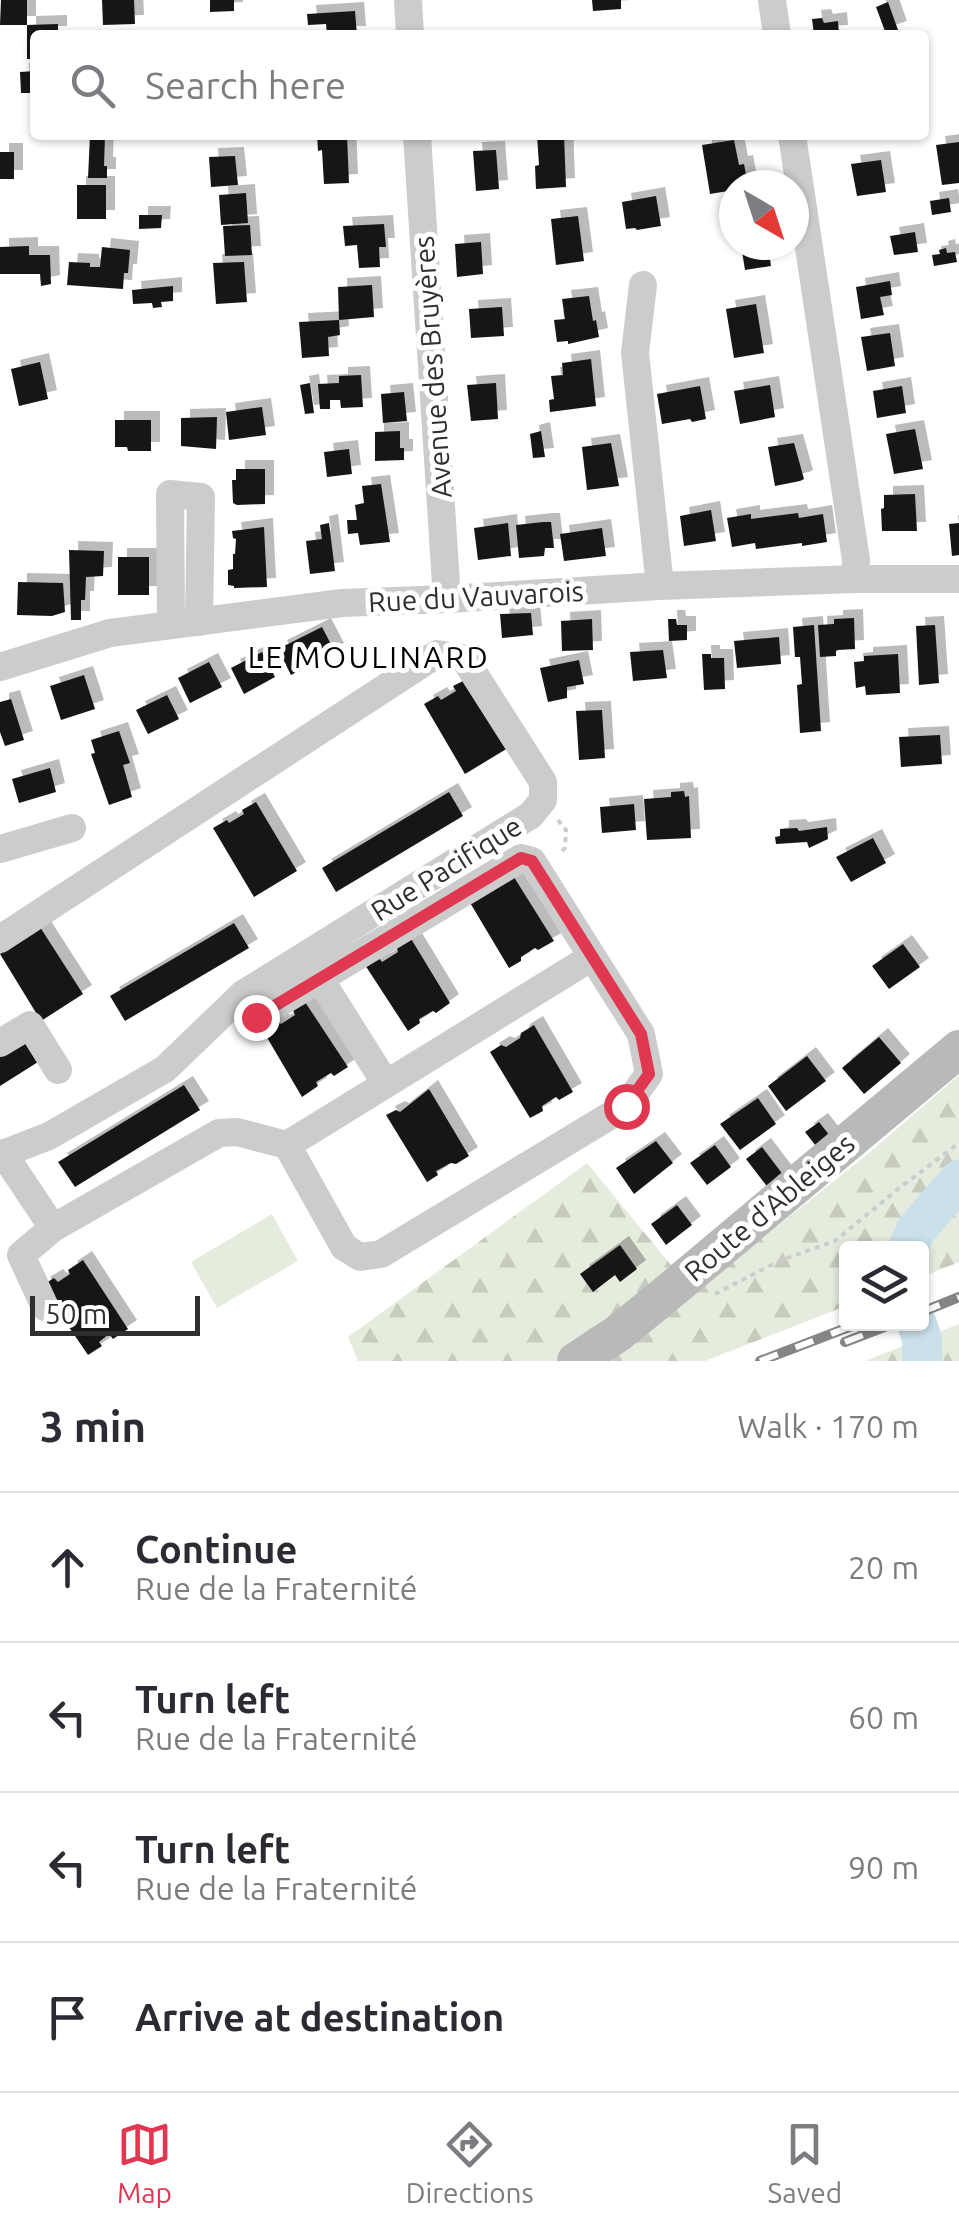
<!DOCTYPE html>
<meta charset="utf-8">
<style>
:root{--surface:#fff;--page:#f7f7f7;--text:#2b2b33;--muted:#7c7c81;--line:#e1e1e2;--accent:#df3850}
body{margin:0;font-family:Ubuntu,sans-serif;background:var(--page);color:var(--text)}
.controls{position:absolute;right:30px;bottom:30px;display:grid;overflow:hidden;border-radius:10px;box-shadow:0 2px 8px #0004}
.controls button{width:90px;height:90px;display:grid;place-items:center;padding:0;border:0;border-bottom:2px solid var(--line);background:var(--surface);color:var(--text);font:50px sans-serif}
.compass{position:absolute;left:719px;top:170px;width:90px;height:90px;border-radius:50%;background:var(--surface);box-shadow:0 2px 8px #0004;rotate:141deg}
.scale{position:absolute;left:30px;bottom:25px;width:170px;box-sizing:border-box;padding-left:10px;border:5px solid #2f2f2f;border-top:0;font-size:28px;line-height:35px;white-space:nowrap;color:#2f2f2f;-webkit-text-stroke:8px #fff;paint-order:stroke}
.stop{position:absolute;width:30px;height:30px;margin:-22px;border:8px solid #df3850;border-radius:50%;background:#fff}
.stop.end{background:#df3850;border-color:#fff;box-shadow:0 2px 10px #0008}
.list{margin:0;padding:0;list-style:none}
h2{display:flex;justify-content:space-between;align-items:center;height:130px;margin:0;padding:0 40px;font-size:42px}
h2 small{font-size:32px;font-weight:400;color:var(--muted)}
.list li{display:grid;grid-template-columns:65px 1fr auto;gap:30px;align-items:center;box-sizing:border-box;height:150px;padding:0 40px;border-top:2px solid var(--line)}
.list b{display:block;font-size:38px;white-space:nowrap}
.list p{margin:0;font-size:32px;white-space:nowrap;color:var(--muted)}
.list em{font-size:32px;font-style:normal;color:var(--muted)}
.icon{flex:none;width:55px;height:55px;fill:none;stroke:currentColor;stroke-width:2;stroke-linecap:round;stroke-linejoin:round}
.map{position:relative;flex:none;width:959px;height:1361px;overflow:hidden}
.search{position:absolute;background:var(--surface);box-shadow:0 2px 8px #0004;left:30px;right:30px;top:30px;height:110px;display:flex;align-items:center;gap:25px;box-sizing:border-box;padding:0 35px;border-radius:10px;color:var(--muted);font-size:38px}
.sheet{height:730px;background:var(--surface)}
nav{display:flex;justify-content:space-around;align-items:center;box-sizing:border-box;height:140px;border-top:2px solid var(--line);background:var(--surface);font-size:28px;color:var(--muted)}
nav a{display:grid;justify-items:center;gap:5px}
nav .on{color:var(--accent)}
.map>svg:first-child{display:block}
.grass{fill:#e6ecdd}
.forest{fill:url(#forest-firs)}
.water{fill:url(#water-waves)}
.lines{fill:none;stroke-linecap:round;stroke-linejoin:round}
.river{stroke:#cae0eb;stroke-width:40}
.building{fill:#161616;filter:url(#shadow)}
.path{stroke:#ccc;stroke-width:4;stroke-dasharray:5 5;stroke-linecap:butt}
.street{stroke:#ccc;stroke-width:28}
.secondary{stroke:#b9b9b9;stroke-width:38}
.rail-casing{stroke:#848484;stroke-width:10}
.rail{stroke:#fff;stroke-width:6;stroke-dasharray:19;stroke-linecap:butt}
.route{stroke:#df3850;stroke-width:12}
.labels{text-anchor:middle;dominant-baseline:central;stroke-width:10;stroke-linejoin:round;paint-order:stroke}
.street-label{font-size:28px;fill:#2f2f2f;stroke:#fff}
.neighbourhood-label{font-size:30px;letter-spacing:2.5px;fill:#000;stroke:#fff}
</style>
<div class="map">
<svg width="959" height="1361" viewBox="0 0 959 1361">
<defs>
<pattern id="forest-firs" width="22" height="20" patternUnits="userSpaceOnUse" patternTransform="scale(2.5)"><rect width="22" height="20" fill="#e6ecdd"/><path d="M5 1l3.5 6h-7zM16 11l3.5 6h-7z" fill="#c6cbbe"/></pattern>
<pattern id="water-waves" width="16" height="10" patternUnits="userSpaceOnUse" patternTransform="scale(2.5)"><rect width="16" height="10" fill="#cae0eb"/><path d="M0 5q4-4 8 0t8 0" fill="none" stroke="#aec0ca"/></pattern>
<filter id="shadow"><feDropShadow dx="9" dy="-9" stdDeviation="0" flood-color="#0004"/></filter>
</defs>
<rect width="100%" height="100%" fill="#fff"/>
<path class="grass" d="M272 1214 298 1261 217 1308 191 1262Z"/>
<path class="forest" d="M959 1075V1160L943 1174 898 1240 936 1226 959 1196V1262L922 1277V1248H846V1306L705 1361H358L348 1337 587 1163 694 1293 869 1153Z
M959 1324V1361H865Z"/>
<path class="water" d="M959 1160V1196L936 1226 897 1242 943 1174Z"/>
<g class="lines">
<path class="river" d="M908 1248 916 1230 959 1180
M917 1324 922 1339V1361"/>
</g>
<path class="building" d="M1 0H27V25H0Z
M102 0H134L135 24 103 25Z
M210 0H234V11L210 12Z
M592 0H621V9L593 11Z
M888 2 898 30 886 34 876 7Z
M355 11 357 35H327L326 24 308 25 307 14Z
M822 18 824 23 838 21 839 34 814 35 812 19Z
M58 24V35H35V59H27V25Z
M35 71V93H21L20 72Z
M90 135H105L104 166H107V178H88Z
M317 135H347L349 183 324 184 322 150 318 151Z
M537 135H564L566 187 536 189 535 166 539 165Z
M734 140 739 165 744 164 748 185H734V190L710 194 702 145Z
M959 142V183L942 185 936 145Z
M496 150 499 189 476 191 473 151Z
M0 152H14V179H0Z
M235 156 238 185 211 187 209 157Z
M881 160 886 192 857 196 851 164Z
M77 185H106V219H77Z
M246 193 248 223 221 225 219 195Z
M656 196 661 226 637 230 635 228 626 229 622 202Z
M949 198 951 212 932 215 930 201Z
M139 215H162L161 228 139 229Z
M578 216 584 261 556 265 551 219Z
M384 224 386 247H379L380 267 359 268 357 245 345 246 343 226Z
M250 225 252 255 225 256 223 226Z
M915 232 918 252 894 255 890 236Z
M481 242 483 274 457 277 455 244Z
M741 245H768L771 266 745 270Z
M29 246V255H50L51 284 41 286 40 274H0V247Z
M102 247 130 250 128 273H124L123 289 67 285 69 262 90 263V267H100Z
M946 248 947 253 955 252 957 262 934 266 932 255 940 254 939 250Z
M244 262 247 302 216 304 213 263Z
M890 281 892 295 880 297 884 315 861 319 856 287Z
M372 285 374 317 339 320 338 287Z
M173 286V301L161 302 162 307 153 308 152 303 133 304 132 290Z
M589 296 593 321 596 320 599 337 568 344V341L557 342 554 320 565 319 562 299Z
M756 304 764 353 734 358 726 309Z
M502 307 504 336 471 338 469 309Z
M339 320 340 335 328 337 329 356 302 358 299 322Z
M890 333 895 366 867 371 861 337Z
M591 359 596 406 550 412 549 400 554 399 551 376 563 375 562 363Z
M40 362 48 399 19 406 11 369Z
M361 375 363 407 341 408 340 400H330V409H320L318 384 339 383V376Z
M310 383 314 413 305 414 300 385Z
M496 383 498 419 471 421 467 385Z
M770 385 775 417 740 424 734 391Z
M700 386 706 419 692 422 690 419 662 424 657 394Z
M902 386 906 413 877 418 873 391Z
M404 392 407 421 383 423 381 394Z
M262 407 266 435 229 440 226 412Z
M217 417 216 449 181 446V418Z
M115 420H151V451H128L127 447H115Z
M915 429 923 469 894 474 886 434Z
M400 431V448H404V460L375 461V432Z
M541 431 545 457 533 458 530 434Z
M611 443 619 486 587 490 582 447Z
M794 443 804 479 800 481 775 486 768 447Z
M349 449 352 474 327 477 324 452Z
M236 469H265V504L237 505 233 503 232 480H236Z
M381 484 390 542 360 545 358 533 348 534 347 520H357L355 505 364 503 362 486Z
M915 494 917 531H882L881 509 884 508V495Z
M711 510 716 541 684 546 680 516Z
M798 513 799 518 823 514 827 542 802 546V543L756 549 755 543 732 547 727 518 751 514V519Z
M543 522H551L554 548H545L544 556 519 558 516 525Z
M329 523 335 571 310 574 306 541 322 539 320 525Z
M508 523 511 556 478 560 474 528Z
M959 523V555L952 556 949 524Z
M264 527 267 587 234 588V586L228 585V570L233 569V554H235L236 539 233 538 232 531Z
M602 528 606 556 564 561 560 534Z
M69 550 104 551 103 576 86 577 85 600H81V620H71Z
M118 557H149V595H118Z
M18 582 63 583 65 612 52 616 17 615Z
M531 613 533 635 502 638 500 614Z
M854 618 855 649 838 650 836 651V656L820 657 818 625 834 624V619Z
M592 619 593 650 562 651 561 621Z
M668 619H676L677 625H687V640L669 641Z
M814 625 821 731 800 733 797 685 802 684 800 657H795L793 627Z
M935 625 939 683 919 685 916 626Z
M322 627 335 652 291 675 278 649Z
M779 637 781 664 737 668 734 641Z
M663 650 667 678 633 681 630 652Z
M262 652 275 677 244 694 231 668Z
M702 654H711V658H724L725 689 704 690Z
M898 654 900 693 866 695 865 686 856 688 854 662 864 661V656Z
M579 660 584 684 567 687V698L548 702 540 668Z
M209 662 222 687 190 703 178 678Z
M84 675 95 709 61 720 50 686Z
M467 679 508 748 465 774 424 704 438 696 441 700 456 691 453 686Z
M167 695 179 719 148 734 136 710Z
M11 699 24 740 5 746 0 732V702Z
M602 710 605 758 579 760 576 711Z
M119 731 130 763 123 765 132 797 109 805 91 754 95 753 91 740Z
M940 735 942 764 901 767 899 737Z
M50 768 56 792 19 803 12 779Z
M684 791 685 797 689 796 691 838 647 840 644 799 671 797V792Z
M449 792 463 816 336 892 322 868Z
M256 802 297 871 254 897 213 828 227 820 229 823 244 814 242 810Z
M634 804 636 830 602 833 600 807Z
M827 827 828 839 809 848 807 842 776 844 775 837 780 836V829L797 828 799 831Z
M873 838 886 863 851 882 836 857Z
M512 874 554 941 538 950 535 948 521 957V961L509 968 469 901Z
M234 923 249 948 125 1021 110 996Z
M40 927 83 994 41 1021 0 954Z
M410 937 450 1003 436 1013 433 1011 419 1019 420 1023 408 1031 365 965 378 957 382 962 398 952 396 945Z
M903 944 920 967 889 989 872 966Z
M305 1002 348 1067 334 1076 331 1073 316 1082 318 1086 302 1097 262 1029 277 1020 281 1024 295 1015 293 1010Z
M534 1025 573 1092 559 1100 556 1097 542 1106 543 1111 530 1118 490 1052 501 1045 506 1047 520 1038 521 1033Z
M879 1037 901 1063 864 1094 842 1068Z
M24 1041 38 1062 0 1086V1056Z
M807 1056 826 1081 786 1111 768 1086Z
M184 1085 200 1110 75 1187 58 1162Z
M429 1089 469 1156 456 1164 451 1163 436 1171 438 1175 427 1182 386 1115 396 1110 400 1112Z
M758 1098 776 1124 740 1150 720 1124Z
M819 1122 830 1136 816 1146 805 1132Z
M656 1141 673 1163 634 1194 616 1168Z
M715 1145 731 1167 707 1185 690 1163Z
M762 1147 784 1176 769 1189 746 1159Z
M677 1205 692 1225 666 1245 651 1224Z
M620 1245 637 1269 620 1282 615 1275 593 1292 580 1274Z
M83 1260 128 1329 113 1339 109 1334 99 1342 102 1346 88 1355 41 1286 54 1278 58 1282 70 1274 68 1270Z"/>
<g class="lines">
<path class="path" d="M558 820 566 830 565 848 559 854
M715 1294 779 1261 835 1241 898 1189 959 1143"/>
<path class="street" d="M408 0 410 35
M772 0 777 35
M417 135 447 599
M792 135 856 560 855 579
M643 285 635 353 660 586
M171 624 170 494 201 497 199 622
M0 667 110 633 342 603 447 599 660 586 855 579H959
M0 849 72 828
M0 939 437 654 464 658 543 782V800L531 815 243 994 165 1069 49 1136 0 1155
M320 979 386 1084
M0 1043 30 1025 58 1070
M287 1145 592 957
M3 1153 53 1228 219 1133 237 1132 287 1145 344 1247 360 1257 381 1254 626 1106 649 1074 641 1034 532 861 521 858 256 1017
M45 1307 21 1255 53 1228"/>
<path class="secondary" d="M576 1361 617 1334 653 1305 959 1049"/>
<defs>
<path id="rail" d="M922 1312 959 1297
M845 1342 892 1324
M760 1361 857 1324"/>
</defs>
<use href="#rail" class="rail-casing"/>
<use href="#rail" class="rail"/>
</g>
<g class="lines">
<path class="route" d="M256 1017 521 858 532 861 641 1034 649 1074 626 1106"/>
</g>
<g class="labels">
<g class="street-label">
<text transform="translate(432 367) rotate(-94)">Avenue des Bruyères</text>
<text transform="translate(476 596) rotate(-3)">Rue du Vauvarois</text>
<text transform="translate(446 868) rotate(-32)">Rue Pacifique</text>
<text transform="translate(769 1207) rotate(-40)">Route d'Ableiges</text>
</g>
<g class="neighbourhood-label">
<text x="369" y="657">LE MOULINARD</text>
</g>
</g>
</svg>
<div class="controls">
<button><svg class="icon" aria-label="layers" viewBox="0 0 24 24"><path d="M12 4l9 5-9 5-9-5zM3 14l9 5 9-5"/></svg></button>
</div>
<svg class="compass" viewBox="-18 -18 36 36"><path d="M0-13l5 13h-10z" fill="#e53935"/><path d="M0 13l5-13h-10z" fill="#7c7c81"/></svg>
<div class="scale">50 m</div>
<div class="stop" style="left:626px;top:1106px"></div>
<div class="stop end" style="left:256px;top:1017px"></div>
<div class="search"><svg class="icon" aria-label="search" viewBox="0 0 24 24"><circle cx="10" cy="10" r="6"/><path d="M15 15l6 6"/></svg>Search here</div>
</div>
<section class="sheet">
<h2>3 min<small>Walk · 170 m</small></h2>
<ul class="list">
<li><svg class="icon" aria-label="ahead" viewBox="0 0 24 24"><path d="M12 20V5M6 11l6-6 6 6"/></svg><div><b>Continue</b><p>Rue de la Fraternité</p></div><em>20 m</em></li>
<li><svg class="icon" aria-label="left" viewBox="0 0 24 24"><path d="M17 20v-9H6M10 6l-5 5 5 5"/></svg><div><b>Turn left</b><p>Rue de la Fraternité</p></div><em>60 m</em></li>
<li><svg class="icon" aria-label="left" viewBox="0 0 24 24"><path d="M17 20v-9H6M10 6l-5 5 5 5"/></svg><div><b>Turn left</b><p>Rue de la Fraternité</p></div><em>90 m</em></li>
<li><svg class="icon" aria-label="arrive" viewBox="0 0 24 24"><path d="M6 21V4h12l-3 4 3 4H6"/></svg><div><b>Arrive at destination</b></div></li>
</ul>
</section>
<nav>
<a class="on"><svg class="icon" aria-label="map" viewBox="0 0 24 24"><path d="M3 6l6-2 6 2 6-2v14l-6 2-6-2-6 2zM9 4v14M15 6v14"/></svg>Map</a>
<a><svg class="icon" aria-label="directions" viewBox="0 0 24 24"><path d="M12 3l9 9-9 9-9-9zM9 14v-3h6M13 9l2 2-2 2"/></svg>Directions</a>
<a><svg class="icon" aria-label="saved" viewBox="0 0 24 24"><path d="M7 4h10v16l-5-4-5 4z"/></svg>Saved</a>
</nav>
